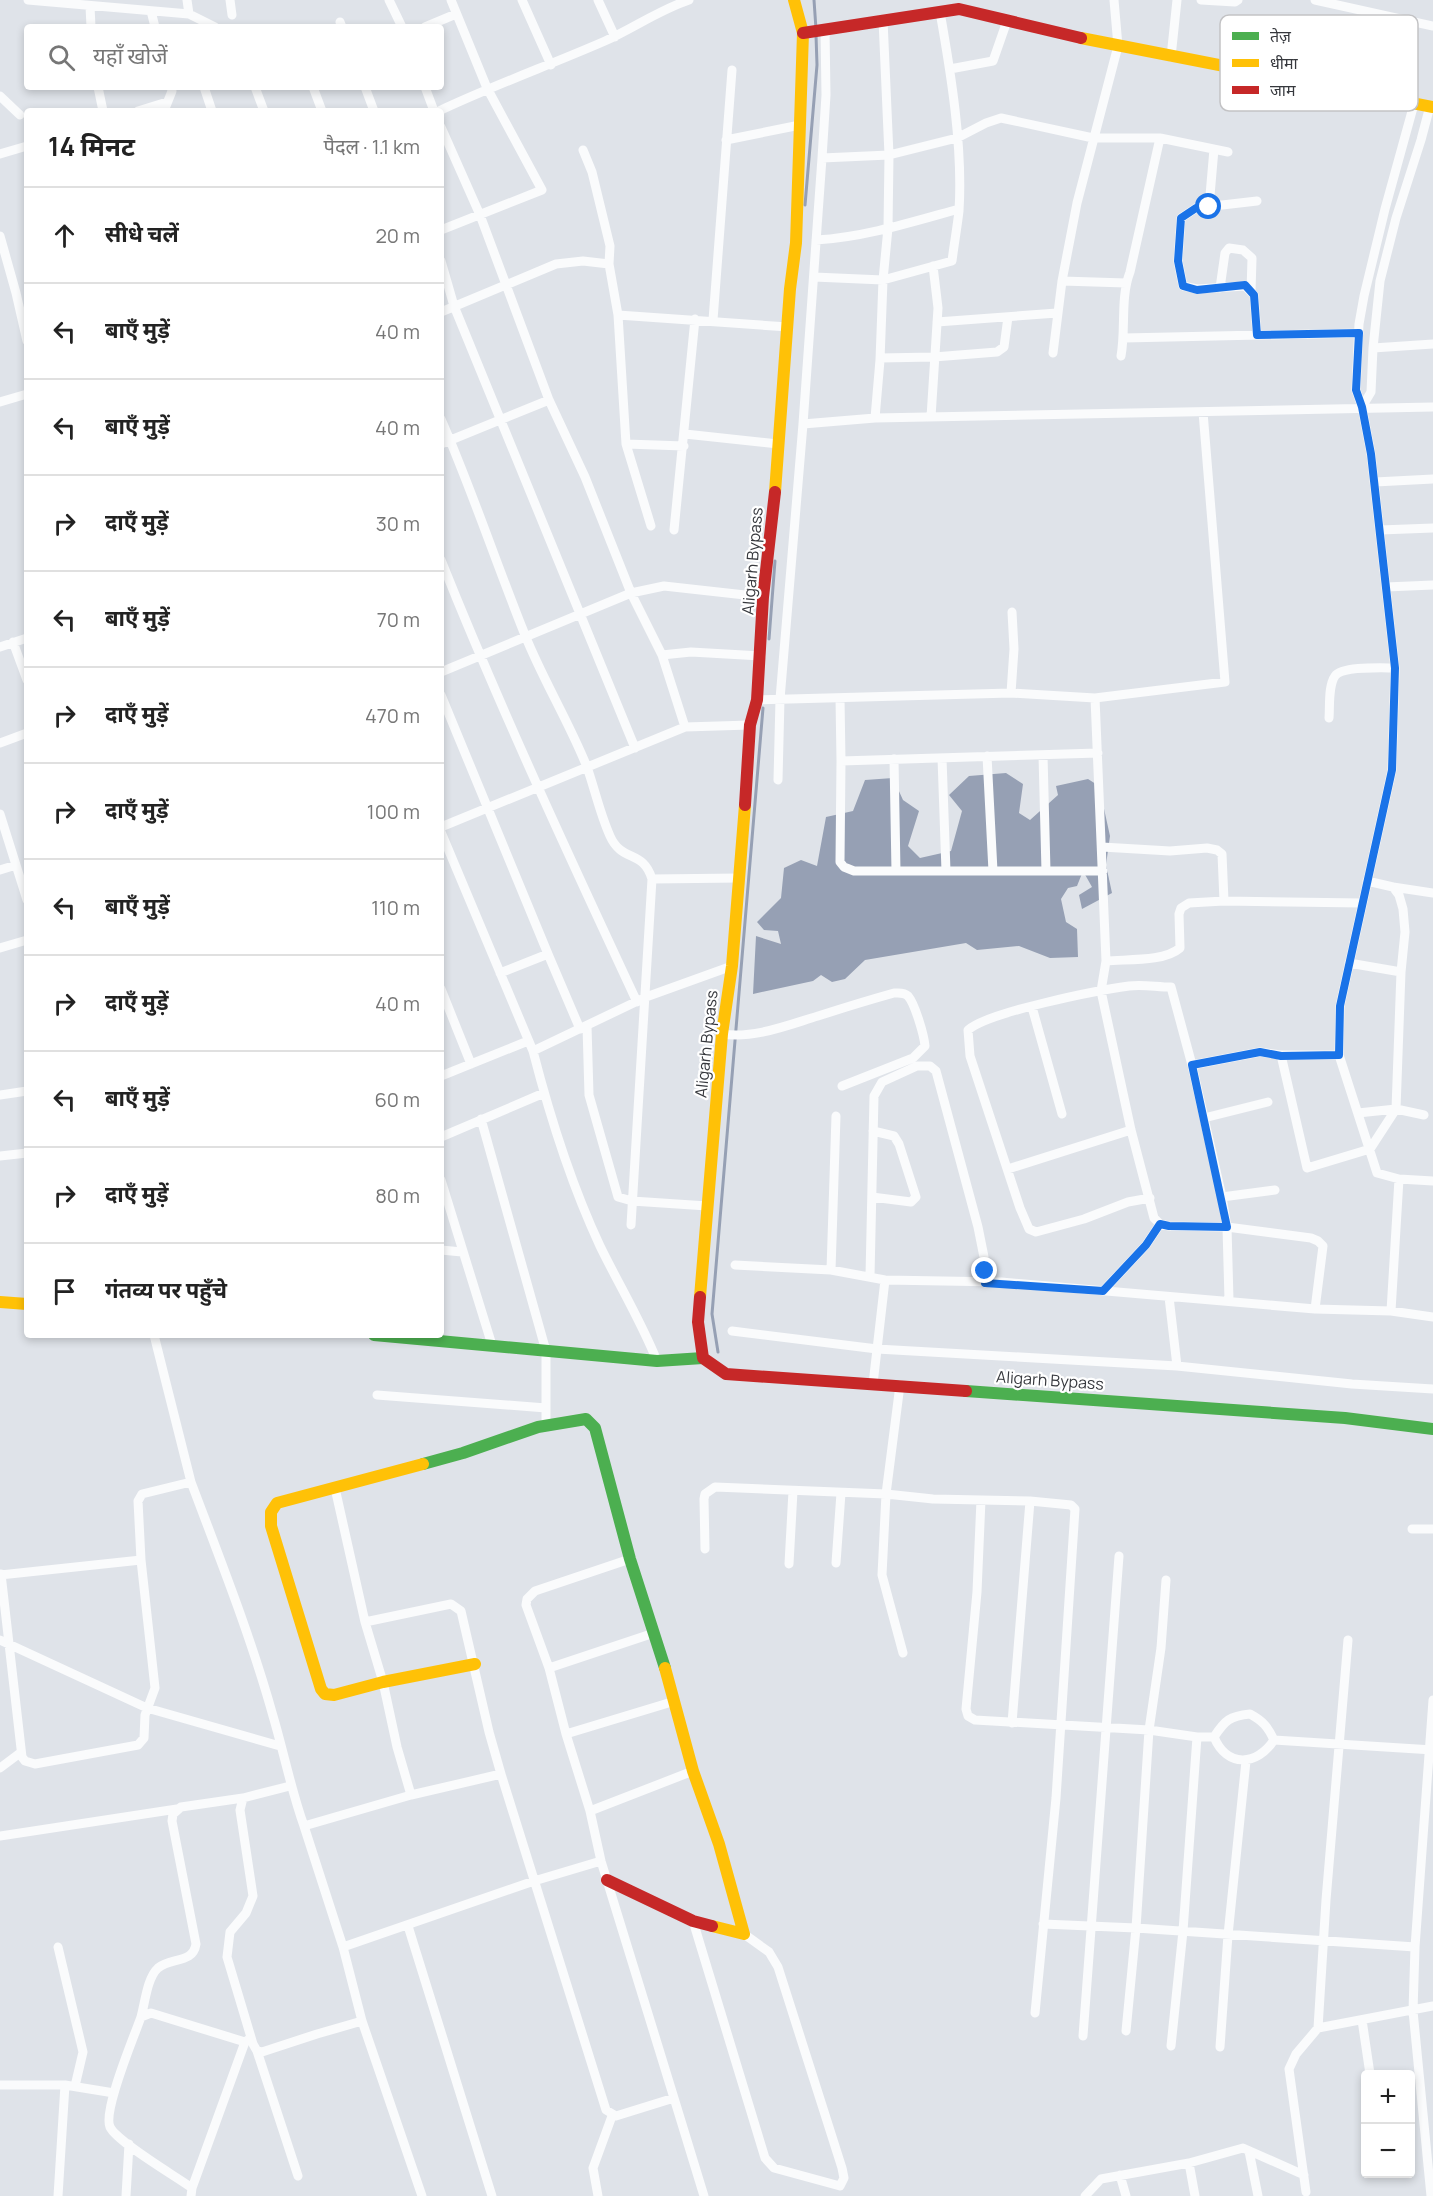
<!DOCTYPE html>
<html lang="hi">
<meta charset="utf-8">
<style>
:root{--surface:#fff;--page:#f6f6f6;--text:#222;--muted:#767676;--line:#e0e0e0}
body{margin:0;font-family:Manrope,"Noto Sans Devanagari",sans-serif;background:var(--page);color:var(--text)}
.controls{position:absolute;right:18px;bottom:18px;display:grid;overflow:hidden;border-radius:6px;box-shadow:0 3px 9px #0003}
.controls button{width:54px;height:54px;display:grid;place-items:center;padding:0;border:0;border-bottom:2px solid var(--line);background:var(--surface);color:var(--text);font:30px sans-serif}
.stop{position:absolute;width:18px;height:18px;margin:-14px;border:4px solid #1a73e8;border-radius:50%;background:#fff}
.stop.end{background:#1a73e8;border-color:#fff;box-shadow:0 2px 6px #0008}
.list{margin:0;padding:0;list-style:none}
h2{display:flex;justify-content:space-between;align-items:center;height:78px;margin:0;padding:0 24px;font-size:26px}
h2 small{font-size:20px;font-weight:400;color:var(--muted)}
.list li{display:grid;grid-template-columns:39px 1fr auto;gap:18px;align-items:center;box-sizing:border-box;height:96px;padding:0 24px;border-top:2px solid var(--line)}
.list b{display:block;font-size:22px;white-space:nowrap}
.list em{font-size:20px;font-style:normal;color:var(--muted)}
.icon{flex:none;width:33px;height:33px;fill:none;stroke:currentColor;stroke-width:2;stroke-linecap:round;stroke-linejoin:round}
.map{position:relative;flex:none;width:1433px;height:2196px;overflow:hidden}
.search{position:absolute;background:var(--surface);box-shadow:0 3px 9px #0003;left:24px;top:24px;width:420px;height:66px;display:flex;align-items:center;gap:15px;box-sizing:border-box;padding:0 21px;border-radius:6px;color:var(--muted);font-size:22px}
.panel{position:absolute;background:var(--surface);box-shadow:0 3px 9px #0003;left:24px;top:108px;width:420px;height:1230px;border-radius:6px}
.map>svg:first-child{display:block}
.water{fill:#96a0b4}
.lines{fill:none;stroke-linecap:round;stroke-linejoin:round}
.stream{stroke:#96a0b4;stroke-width:3}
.street{stroke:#fafbfc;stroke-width:9}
.fast{stroke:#4caf50;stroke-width:12}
.slow{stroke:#ffc107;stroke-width:12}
.jam{stroke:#c62828;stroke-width:12}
.route{stroke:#1a73e8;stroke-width:8}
.labels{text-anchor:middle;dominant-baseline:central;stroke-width:4.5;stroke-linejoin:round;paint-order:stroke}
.street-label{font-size:16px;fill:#36383d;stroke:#fff}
.key{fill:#fff;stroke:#c3c3c5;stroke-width:1.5}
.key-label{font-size:16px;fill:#36383d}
</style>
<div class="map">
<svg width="1433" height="2196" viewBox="0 0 1433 2196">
<rect width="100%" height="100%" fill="#dfe3e9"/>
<path class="water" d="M1006 773 1023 784 1019 813 1030 820 1058 795 1056 786 1088 779 1099 786 1110 836 1106 865 1112 893 1082 909 1079 895 1092 887 1083 871 1077 886 1068 888 1061 899 1066 922 1077 929 1078 957 1050 958 1019 946 977 950 966 943 865 960 845 979 832 982 821 975 813 981 753 994 756 936 781 944 778 931 764 930 757 922 781 898 784 868 801 860 817 866 826 817 853 811 865 780 893 778 903 800 919 811 908 846 920 858 951 851 962 811 949 795 969 776Z"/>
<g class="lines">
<path class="stream" d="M814 0 816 29
M805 205 817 65 816 35
M769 639 775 561
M718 1352 712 1314 763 708"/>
<path class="street" d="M28 0 189 14 215 27
M187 0 189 14
M230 0 232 15
M389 0 402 27
M522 0 551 65
M598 0 615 37
M1201 0 1235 2 1238 0
M1315 0 1433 26
M90 6 91 27
M151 11 155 27
M340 22 342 27
M425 27 456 14
M1171 57 1177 0
M950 69 993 61 1007 21
M98 87 103 111
M204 87 212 111
M255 87 264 111
M313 87 322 111
M365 87 374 111
M425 87 434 111
M0 96 20 115
M138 111 167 102
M164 111 172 91 171 87
M439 111C494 85 550 65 605 41 634 28 659 10 689 0
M441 127 480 215 549 400 585 477 631 593 662 655 685 727
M726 140 800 125
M583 150 592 172 610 246 609 264 618 315 626 444 651 526
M0 154 27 146
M822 158 889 155 957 138 986 123 1001 118 1093 138H1160L1228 152
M1257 201 1196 208 1181 218 1178 261 1183 286 1197 289 1245 286 1254 295 1257 335
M1209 207 1214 149
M441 230 542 190 487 88 451 0
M0 236 16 293 27 341
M816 240C865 237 912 222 959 209
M441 261 454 306 635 748
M814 277 883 280 952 261C954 245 957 228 959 211 963 147 951 74 940 12
M1062 281 1126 283
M1220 288 1225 253 1229 248 1243 250 1252 258 1251 292
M441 312 556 264 583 261 609 264
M618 315 788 327
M713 320 732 70
M937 322 1057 313
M1124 338 1359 333
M1373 348 1433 344
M1053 353 1062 281 1077 203 1118 46 1114 0
M1121 356C1126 329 1120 298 1130 272L1160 138
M880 358 934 357 997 352 1004 347 1008 317
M0 402 27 394
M1362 407 1371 392 1373 348 1380 281 1396 218 1421 140 1430 106
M931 417 938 308 933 266
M875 418 880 360 883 280 888 228 889 155 883 20
M441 419C472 490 496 563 525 635 543 680 569 722 587 767 595 790 600 814 610 836 622 863 643 849 652 879L631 1225
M803 424 875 418 1433 407
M685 434 778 444
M441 444 549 400
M626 444 684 446
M1375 482 1433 479
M674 530 695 319
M1380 530 1433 528
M441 560C501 710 569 856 637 1002
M1386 587 1433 585
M13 642 27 680
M0 647 27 638
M662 655 691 652 761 656
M441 672 631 593 664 586 763 597
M1011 693 1014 649 1012 612
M441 695 548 954
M840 698 841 761
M1095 698 1106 961 1101 991 1131 1130 1154 1218 1160 1224 1169 1226 1227 1227 1311 1238 1318 1241 1323 1246 1315 1309
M757 700 1011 693 1095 698 1225 682 1203 412
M1329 718C1330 706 1328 686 1335 676 1342 666 1382 668 1395 668
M0 743 27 733
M1098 753 841 761 840 862 844 867 854 871H1103
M1043 755 1046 871
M987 756 993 871
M942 758 946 871
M894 759 896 871
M778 780 780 699 803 424 822 158 826 95 825 30
M0 814 27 900
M441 827 685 727 750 725
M441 832 533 1051
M1102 847 1170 851 1207 848 1217 850 1222 854 1224 901
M0 870 16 865
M652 879 740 878
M1393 887 1433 893
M0 948 27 940
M1106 961C1127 959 1164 962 1180 948L1179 914 1181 908 1189 903 1224 901 1362 903
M1349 963 1401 972
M500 973 548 954 580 1029
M441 989 471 1064
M1032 1007 1062 1114
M587 1026 589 1095 618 1197 632 1201 707 1206
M722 1034C754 1039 788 1025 818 1016 843 1008 869 1000 894 993 899 993 904 992 908 996 915 1004 924 1035 925 1046L913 1058 842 1086
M1281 1055 1307 1168 1370 1149 1396 1109 1401 972 1405 932 1403 909 1399 895 1393 887 1367 881
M1339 1055 1340 1006 1392 770 1395 668 1371 454 1362 407 1356 390 1359 324 1364 296 1385 209 1414 104
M1192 1065 1260 1052 1281 1055H1339L1377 1173 1399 1179 1391 1311
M441 1076 528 1041
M0 1095 27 1091
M1358 1113 1396 1109 1424 1115
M1204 1118 1268 1102
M481 1119 546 1351V1425
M441 1137 544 1093
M0 1156 27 1153
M1008 1169 1131 1130
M1399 1179 1433 1181
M441 1180 492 1345
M872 1197 911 1202 916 1197 899 1144 894 1136 873 1131
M1222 1197 1275 1190
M1150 1198 1128 1202 1084 1219 1036 1232 1029 1229 1020 1208 970 1056 968 1030C988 1012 1099 990 1129 986 1142 984 1157 987 1171 987L1192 1065 1222 1197 1227 1227 1229 1300
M441 1250 462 1252
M735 1265 831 1270 885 1280 1001 1282 1315 1309 1391 1311 1433 1317
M831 1270 836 1116
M870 1276 874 1096 882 1082 917 1066H930L936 1071 978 1227 984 1257 985 1283
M1103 1291 1146 1245 1160 1224
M1169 1297 1177 1366
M732 1331 877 1349 1177 1366 1352 1384 1433 1389
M657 1361C641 1321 619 1285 600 1246 571 1184 550 1117 533 1051L646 997 732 966
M873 1384 885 1280
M900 1385 886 1494 882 1575 903 1653
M377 1395 546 1408
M191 1482C220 1559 251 1637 273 1716 284 1753 291 1790 304 1826L411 1795 501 1774 489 1732 461 1611 451 1604 365 1622
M335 1488 365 1622 383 1682 397 1747 411 1795
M981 1500 977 1592 966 1709 968 1716 975 1720 1149 1730 1197 1737H1214
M1412 1529H1433
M705 1549 704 1499 705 1494 715 1487 886 1494 933 1499 1030 1501 1071 1505 1075 1509 1056 1798 1035 2013
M836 1563 841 1493
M789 1564 793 1491
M1 1574 22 1757 25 1761 35 1764 138 1745 144 1738 145 1715 155 1688 141 1560 138 1501 142 1494 191 1482 154 1335
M0 1575 141 1560
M0 1640 147 1708 280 1746
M549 1668 654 1633
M1250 1714C1263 1721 1268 1727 1274 1740 1257 1766 1227 1768 1214 1737 1225 1720 1230 1716 1250 1714Z
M1012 1723 1030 1501
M566 1734 675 1701
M1274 1740 1433 1750
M0 1768 20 1753
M501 1774 606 2110 616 2116 674 2098 601 1861 590 1811 566 1734 549 1668 526 1605 527 1599 535 1591 630 1559
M290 1786 243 1798 240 1810 253 1896 246 1913 230 1932 227 1957 253 2044 257 2051 262 2052 317 2034 362 2021
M590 1811 693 1771
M304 1826 343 1947 362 2021 422 2196
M0 1836 177 1809
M693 1921 765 2158 774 2168 840 2186 844 2178 842 2168 778 1967 769 1952 744 1934
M1043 1924 1136 1928 1415 1947
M408 1926 492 2196
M58 1947 83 2052 75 2086
M343 1947 534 1881 601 1861
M141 2017C145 2003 147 1978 158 1968 171 1957 193 1964 196 1944L172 1821 173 1814 181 1807 243 1798
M1362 2020 1370 2074
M1318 2028 1326 1900 1348 1640
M1126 2031 1136 1928 1149 1730 1161 1648 1166 1580
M1083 2036 1119 1556
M1171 2046 1183 1931 1197 1737
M1220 2047 1228 1935 1246 1761
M257 2051 298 2176
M0 2085H65L114 2093
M674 2098 704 2196
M1249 2151 1258 2196
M1189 2163 1195 2196
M1120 2175 1126 2196
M192 2188C177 2177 117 2142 110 2127 103 2112 131 2044 138 2025L141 2017 151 2013 245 2042
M1306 2192 1289 2069 1296 2054 1318 2028 1433 2006
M58 2196 65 2085
M126 2196 129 2144
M191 2196 192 2188 245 2042 249 2039
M598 2196 593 2168 612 2116
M1085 2196 1101 2179 1189 2163 1243 2148 1304 2175
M1431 2196 1413 2011 1415 1947 1433 1700"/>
<path class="fast" d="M374 1335 657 1361 703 1358
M966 1391 1345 1418 1433 1429
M423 1464 463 1453 538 1427 586 1419 595 1428 630 1559 665 1668"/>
<path class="slow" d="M1081 38 1433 107
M775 492 790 289 796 243 803 33 794 0
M700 1297 722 1034 732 966 745 805
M0 1302 27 1304
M423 1464 277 1503 271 1512V1526L321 1689 325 1694 334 1695 383 1682 475 1664
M665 1668 693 1771 719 1844 744 1934 712 1926"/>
<path class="jam" d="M803 33 959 9 1081 38
M745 805 750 725 757 700 763 597 775 492
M700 1297 698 1322 703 1358 726 1374 966 1391
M607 1880 693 1921 712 1926"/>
</g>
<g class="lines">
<path class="route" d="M985 1271V1283L1103 1291 1146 1245 1160 1224 1169 1226 1227 1227 1192 1065 1260 1052 1281 1056 1339 1055 1340 1006 1392 770 1395 668 1371 454 1362 407 1356 390 1359 333 1257 335 1254 295 1245 285 1197 290 1183 286 1178 261 1181 218 1196 208 1209 207"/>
</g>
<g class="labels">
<g class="street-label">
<text transform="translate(752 561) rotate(-85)">Aligarh Bypass</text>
<text transform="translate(706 1044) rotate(-84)">Aligarh Bypass</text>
<text transform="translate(1050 1380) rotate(4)">Aligarh Bypass</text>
</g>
</g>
<rect x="1220" y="15" width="198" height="96" rx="9" class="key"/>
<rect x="1232" y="32" width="27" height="8" fill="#4caf50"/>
<rect x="1232" y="59" width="27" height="8" fill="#ffc107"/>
<rect x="1232" y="86" width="27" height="8" fill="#c62828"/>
<g class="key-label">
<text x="1270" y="42">तेज़</text>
<text x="1270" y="69">धीमा</text>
<text x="1270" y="96">जाम</text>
</g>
</svg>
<div class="controls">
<button>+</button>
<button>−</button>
</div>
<div class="stop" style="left:1209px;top:207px"></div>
<div class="stop end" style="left:985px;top:1271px"></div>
<div class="search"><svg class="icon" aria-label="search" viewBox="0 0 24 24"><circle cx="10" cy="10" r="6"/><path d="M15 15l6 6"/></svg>यहाँ खोजें</div>
<section class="panel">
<h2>14 मिनट<small>पैदल · 1.1 km</small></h2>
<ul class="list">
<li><svg class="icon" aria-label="ahead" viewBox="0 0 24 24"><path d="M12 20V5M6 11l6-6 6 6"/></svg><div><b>सीधे चलें</b></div><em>20 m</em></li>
<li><svg class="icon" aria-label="left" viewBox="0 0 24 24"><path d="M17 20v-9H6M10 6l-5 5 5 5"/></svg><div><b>बाएँ मुड़ें</b></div><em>40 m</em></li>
<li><svg class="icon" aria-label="left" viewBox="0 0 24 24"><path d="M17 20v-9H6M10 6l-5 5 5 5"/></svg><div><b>बाएँ मुड़ें</b></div><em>40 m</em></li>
<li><svg class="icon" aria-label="right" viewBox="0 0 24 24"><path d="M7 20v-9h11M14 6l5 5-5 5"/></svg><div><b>दाएँ मुड़ें</b></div><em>30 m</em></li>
<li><svg class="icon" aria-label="left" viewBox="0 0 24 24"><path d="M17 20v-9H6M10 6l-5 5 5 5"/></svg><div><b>बाएँ मुड़ें</b></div><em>70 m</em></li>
<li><svg class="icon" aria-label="right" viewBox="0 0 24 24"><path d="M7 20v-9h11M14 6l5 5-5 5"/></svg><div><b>दाएँ मुड़ें</b></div><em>470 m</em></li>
<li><svg class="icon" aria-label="right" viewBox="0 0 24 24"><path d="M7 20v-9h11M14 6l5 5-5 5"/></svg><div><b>दाएँ मुड़ें</b></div><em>100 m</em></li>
<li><svg class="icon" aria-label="left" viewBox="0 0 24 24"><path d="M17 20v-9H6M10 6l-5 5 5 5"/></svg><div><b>बाएँ मुड़ें</b></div><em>110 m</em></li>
<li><svg class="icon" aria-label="right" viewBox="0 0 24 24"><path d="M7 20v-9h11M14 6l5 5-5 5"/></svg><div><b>दाएँ मुड़ें</b></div><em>40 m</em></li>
<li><svg class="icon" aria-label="left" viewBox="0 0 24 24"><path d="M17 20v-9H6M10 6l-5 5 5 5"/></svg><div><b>बाएँ मुड़ें</b></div><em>60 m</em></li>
<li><svg class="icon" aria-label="right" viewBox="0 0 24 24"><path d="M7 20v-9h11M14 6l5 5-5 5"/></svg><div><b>दाएँ मुड़ें</b></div><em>80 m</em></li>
<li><svg class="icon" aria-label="arrive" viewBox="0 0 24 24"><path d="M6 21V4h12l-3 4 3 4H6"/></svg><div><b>गंतव्य पर पहुँचे</b></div></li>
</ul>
</section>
</div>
